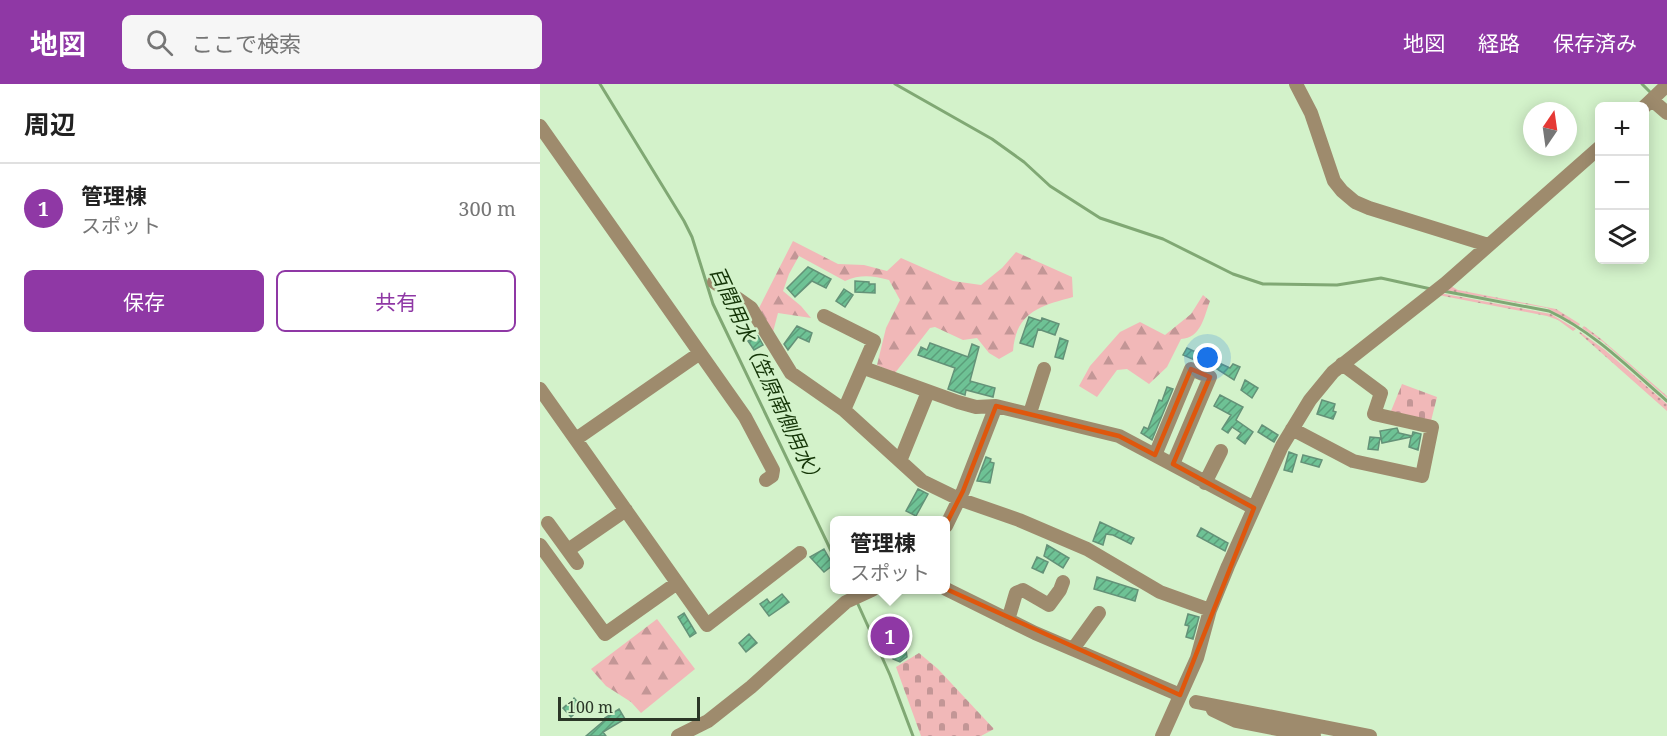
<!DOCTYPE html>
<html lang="ja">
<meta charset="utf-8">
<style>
:root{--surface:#fff;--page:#f6f6f6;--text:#222;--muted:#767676;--line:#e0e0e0;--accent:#8f38a5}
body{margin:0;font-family:"Noto Serif","Noto Sans JP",serif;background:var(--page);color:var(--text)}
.controls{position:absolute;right:18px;top:18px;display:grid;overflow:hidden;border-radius:9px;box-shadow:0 3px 15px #0003}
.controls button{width:54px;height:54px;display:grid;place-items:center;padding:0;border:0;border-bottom:2px solid var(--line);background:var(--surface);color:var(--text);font:30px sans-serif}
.compass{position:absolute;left:983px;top:18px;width:54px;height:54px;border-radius:50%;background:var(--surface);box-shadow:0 3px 15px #0003;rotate:13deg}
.scale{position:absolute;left:18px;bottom:15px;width:142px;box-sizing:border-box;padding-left:6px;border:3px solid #2b3727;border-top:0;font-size:16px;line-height:21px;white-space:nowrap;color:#2b3727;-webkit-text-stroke:4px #d3f2ca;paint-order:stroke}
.you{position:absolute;left:668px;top:274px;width:21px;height:21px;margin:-15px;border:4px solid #fff;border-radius:50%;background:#1a73e8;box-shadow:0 0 0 9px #1a73e833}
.badge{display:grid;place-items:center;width:39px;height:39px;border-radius:50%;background:var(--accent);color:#fff;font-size:20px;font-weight:700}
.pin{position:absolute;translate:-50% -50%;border:3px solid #fff;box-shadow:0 2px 6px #0006}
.popup{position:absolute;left:290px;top:432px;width:120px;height:78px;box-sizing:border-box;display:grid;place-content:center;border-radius:9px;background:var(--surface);filter:drop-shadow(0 2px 4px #0005);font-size:20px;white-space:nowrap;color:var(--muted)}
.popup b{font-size:22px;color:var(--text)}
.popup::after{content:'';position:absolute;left:50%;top:100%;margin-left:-12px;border:12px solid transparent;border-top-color:var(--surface)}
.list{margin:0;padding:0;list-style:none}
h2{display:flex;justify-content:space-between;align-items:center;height:78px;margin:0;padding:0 24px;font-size:26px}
h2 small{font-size:20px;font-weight:400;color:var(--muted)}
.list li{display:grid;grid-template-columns:39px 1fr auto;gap:18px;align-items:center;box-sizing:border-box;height:90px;padding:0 24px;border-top:2px solid var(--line)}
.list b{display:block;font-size:22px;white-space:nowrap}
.list p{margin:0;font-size:20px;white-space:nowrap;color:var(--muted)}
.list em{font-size:20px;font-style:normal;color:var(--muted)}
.actions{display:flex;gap:12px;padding:18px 24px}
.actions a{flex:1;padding:14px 0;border:2px solid var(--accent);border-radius:9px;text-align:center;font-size:21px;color:var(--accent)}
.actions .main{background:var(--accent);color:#fff}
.icon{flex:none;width:33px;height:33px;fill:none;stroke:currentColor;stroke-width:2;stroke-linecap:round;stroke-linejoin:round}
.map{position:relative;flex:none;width:1127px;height:652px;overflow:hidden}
header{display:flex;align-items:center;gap:36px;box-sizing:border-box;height:84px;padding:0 30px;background:var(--accent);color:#fff}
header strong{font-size:28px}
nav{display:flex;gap:33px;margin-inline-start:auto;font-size:21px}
.search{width:420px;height:54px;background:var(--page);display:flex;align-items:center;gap:15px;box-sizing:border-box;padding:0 21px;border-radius:9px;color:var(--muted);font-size:22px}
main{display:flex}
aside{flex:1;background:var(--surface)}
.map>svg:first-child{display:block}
.grass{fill:url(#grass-dots)}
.forest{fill:url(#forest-firs)}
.cemetery{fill:url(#cemetery-stones)}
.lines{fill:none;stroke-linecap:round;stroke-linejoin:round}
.stream{stroke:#80a874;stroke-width:3}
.building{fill:url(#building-hatch);stroke:#649278;stroke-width:1.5}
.minor{stroke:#9e8b6d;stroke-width:14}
.marked{fill:none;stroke:#df570d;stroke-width:4.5;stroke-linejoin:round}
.labels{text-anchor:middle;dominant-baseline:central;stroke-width:5;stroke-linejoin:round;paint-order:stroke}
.water-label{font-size:20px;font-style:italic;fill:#143507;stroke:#d3f2ca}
</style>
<header>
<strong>地図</strong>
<div class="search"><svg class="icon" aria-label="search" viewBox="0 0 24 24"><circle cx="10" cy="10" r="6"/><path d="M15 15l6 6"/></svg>ここで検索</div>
<nav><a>地図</a><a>経路</a><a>保存済み</a></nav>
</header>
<main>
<aside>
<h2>周辺<small></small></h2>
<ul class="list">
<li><span class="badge">1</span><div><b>管理棟</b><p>スポット</p></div><em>300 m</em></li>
</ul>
<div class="actions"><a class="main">保存</a><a>共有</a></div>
</aside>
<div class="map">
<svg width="1127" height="652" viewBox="0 0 1127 652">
<defs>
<pattern id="grass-dots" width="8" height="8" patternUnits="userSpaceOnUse" patternTransform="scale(1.5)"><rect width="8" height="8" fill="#f1b8b8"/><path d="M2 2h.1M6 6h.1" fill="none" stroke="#c39696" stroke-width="1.8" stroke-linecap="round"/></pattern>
<pattern id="forest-firs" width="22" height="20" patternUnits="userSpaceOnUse" patternTransform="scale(1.5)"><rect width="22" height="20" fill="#f1b8b8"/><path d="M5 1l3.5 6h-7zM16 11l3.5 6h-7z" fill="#c39696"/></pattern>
<pattern id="cemetery-stones" width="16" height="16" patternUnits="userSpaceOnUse" patternTransform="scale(1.5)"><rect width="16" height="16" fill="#f1b8b8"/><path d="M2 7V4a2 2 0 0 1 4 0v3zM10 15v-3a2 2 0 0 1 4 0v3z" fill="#c39696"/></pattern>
<pattern id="building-hatch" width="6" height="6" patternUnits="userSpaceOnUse" patternTransform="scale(1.5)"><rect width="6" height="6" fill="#6ec295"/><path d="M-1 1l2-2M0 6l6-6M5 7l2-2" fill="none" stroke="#5b9e7a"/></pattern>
</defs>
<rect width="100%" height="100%" fill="#d3f2ca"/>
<path class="grass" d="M909 201 918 206 1016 225 1040 240 1039 242 1007 224 903 206Z
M900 209 1011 230 1036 245 1033 247 1018 236 1007 232 898 211Z
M1044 242 1060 254 1127 312V314L1063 258 1042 244Z
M1040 248 1065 266 1127 320V327L1039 249Z"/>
<path class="forest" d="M253 157 298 180 324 181 347 187 361 174 413 197 441 201 462 184 476 168 532 193 533 213C500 222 476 228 473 267L459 275 449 269 437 254 423 256 395 243 390 244 355 289 337 281 346 244 360 216 349 196C333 192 321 190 305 197L259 172 249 190 243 207 261 222 271 234 238 229 233 248 219 224Z
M663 211 670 217C664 233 661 254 641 255L627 283 609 300 587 285 577 286 557 313 539 302 550 282 580 248 600 238 625 251 651 230Z
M117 535 155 585 101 629 91 618 66 602 51 585Z"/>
<path class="cemetery" d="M862 300 897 313 890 341 849 332Z
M379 569 398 585 454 645 441 652H381L356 583Z"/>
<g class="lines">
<path class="stream" d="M60 0 144 137 152 153 173 220 294 473
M355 0 452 55 484 78 510 102 560 134 623 155 693 190 723 200 797 201 841 194 891 205
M1102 0 1111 9
M903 207 1009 227C1054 248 1090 285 1127 317
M317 518 350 591 373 652"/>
</g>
<path class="building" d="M268 183 291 195 286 204 272 197 255 213 247 204Z
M315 197 329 198V200H335V209L315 208Z
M304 205 313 211 305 223 296 217Z
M489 233 501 237 502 234 519 240 515 251 498 245 493 263 480 259Z
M257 242 272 249 269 258 258 253 248 266 244 260Z
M218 252 223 261 214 266 208 257Z
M520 254 528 257 523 275 515 273Z
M390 259 428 273 432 260 439 263 430 297 455 304 453 313 426 306 425 311 408 305 415 284 378 271 381 263 387 266Z
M647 264 690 284 693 280 700 283 694 296 674 283 673 284 643 271Z
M705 296 718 304 712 314 701 306Z
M627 303 633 305 612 356 601 349 604 343 608 345 619 316 622 317Z
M680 311 703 323 696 336 713 348 705 360 697 354 701 349 692 343 688 349 682 345 691 331 674 322Z
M782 316 795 320 793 327 796 328 793 335 777 330Z
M722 341 738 351 734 358 718 348Z
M857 344 859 349 872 352 873 348 881 350 878 366 869 363 871 353 842 359 840 347Z
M830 353 840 354 838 366 828 365Z
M749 368 757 371 752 388 744 386Z
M763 371 782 376 779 383 761 378Z
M446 373 451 375 450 378 454 379 450 399 437 397Z
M378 405 388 410 376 432 366 427Z
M560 438 594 454 591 460 573 451 566 450 563 461 553 457Z
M661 444 688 459 685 467 657 452Z
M507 461 529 474 523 484 504 472Z
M284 465 293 481 284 488 270 473Z
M497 473 508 478 503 489 492 484Z
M557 493 598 506 595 517 554 505Z
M242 510 249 518 229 532 220 520 227 515 230 519Z
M144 529 156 549 150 553 138 533Z
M648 530 659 533 653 555 646 553 649 542 645 541Z
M341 543 351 546 358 562 366 566 367 573 360 578 353 575 352 568Z
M209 550 217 559 206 568 199 559Z
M34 614 42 623 31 633 23 624Z
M79 625 85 635 63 648 66 652H46L66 635 65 634Z"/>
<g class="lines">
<path class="minor" d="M756 0 771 29 794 97 802 107 815 118 829 124 948 161
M1112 16 1127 29
M1104 23 1127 1
M0 42 205 333 233 386 232 392 226 396
M174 198 211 224 251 289 304 326 382 397 419 415 479 436 547 465 620 508 670 526
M284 232 334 257 304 326
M324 284 418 318 436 323 456 322
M0 305 167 541 260 469
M490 329 504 285
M752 345 813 377 882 392 892 343 834 330 841 309 802 280
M36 355 160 269
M615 371 651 285 670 293 633 380
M360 377 388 308
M665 399 681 367
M8 439 37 479
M406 442 423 407 456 322 579 352 714 424
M0 461 65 550 137 499
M28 466 86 426
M406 505 495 549 640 611
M468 536 476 509 483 506 509 521 520 506 523 498
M533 565 559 529
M656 618 830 652
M673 626 696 637 774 652
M138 652 168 637 211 603 306 518 332 506
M622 652 657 574 670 526 688 482 742 362 770 316 793 288 906 199 1060 63"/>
</g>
<path class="marked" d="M651 285 670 293 633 380 714 424 640 611 404 504 376 499 423 407 456 322 579 352 615 371Z"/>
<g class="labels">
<g class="water-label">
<text transform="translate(227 292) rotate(65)">百間用水（笠原南側用水）</text>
</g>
</g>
</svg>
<div class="controls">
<button>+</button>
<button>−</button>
<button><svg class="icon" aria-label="layers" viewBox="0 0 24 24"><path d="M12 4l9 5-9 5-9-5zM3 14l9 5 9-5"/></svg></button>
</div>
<svg class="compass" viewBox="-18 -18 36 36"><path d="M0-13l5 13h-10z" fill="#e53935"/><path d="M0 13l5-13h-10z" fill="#767676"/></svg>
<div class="scale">100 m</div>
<div class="you"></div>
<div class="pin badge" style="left:350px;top:552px">1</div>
<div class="popup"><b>管理棟</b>スポット</div>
</div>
</main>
